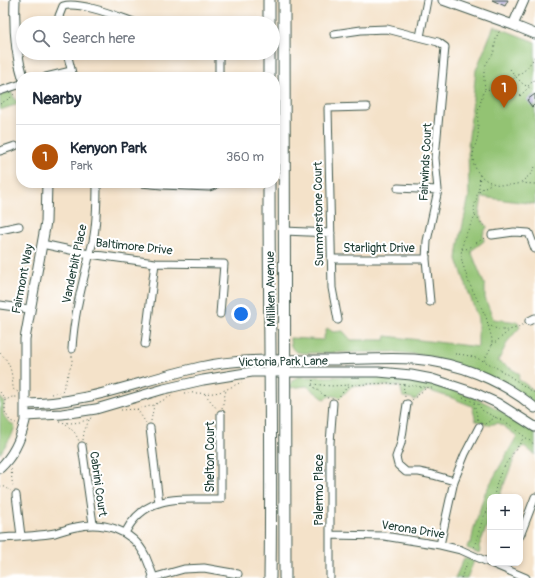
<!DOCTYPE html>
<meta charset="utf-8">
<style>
:root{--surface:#fff;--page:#f6f6f7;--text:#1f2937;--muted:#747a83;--line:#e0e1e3;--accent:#b45309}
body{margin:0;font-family:Pangolin,sans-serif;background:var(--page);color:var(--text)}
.controls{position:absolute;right:12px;bottom:12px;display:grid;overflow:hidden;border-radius:8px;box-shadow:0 2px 6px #0003}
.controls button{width:36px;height:36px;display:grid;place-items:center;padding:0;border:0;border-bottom:1px solid var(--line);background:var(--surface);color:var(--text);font:20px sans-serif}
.you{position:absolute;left:241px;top:314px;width:14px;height:14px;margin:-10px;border:3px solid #fff;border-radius:50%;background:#1a73e8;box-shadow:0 0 0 6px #1a73e833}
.badge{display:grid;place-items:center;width:26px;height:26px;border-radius:50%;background:var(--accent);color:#fff;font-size:13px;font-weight:700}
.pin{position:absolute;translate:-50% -33px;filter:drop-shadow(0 1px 2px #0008)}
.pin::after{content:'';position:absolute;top:21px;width:14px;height:12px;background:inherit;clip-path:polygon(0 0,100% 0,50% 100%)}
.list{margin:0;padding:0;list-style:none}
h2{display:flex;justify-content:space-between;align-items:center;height:52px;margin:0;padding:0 16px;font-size:17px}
h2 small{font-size:13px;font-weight:400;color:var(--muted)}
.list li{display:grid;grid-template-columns:26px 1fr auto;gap:12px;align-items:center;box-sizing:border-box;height:64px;padding:0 16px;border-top:1px solid var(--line)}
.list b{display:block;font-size:15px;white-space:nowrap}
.list p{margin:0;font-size:13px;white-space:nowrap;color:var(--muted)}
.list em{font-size:13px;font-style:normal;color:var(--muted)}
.icon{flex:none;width:22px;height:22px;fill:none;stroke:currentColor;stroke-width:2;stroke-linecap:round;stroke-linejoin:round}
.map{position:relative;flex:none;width:535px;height:578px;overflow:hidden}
.search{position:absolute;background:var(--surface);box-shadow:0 2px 6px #0003;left:16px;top:16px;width:264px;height:44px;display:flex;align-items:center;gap:10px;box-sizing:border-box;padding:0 14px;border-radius:22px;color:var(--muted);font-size:15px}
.panel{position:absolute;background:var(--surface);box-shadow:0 2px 6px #0003;left:16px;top:72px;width:264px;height:116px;border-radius:16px}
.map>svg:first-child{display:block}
.green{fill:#93c373;stroke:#598054}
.building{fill:#b6aedb}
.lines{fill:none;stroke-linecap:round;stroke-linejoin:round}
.minor-casing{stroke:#3f564a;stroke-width:9}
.tertiary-casing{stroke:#3f564a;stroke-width:11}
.primary-casing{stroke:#3f564a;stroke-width:13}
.path{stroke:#3f564a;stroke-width:1;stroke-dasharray:1 3;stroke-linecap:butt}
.minor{stroke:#fff;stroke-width:7}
.tertiary{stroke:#fff;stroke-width:9}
.primary{stroke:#fff;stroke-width:11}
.labels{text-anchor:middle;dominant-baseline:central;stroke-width:4;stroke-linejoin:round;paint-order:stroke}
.street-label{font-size:12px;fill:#1f3d34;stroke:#fff}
</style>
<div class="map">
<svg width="535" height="578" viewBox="0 0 535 578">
<rect width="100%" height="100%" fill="#fff"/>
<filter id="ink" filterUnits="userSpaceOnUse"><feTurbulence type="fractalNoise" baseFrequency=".025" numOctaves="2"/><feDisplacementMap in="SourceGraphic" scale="8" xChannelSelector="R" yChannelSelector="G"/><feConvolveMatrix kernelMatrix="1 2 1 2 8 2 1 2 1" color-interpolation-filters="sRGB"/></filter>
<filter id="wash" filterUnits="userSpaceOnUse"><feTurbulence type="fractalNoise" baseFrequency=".012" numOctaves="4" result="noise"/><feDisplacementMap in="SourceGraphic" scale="16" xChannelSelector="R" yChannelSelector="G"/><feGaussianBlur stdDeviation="0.9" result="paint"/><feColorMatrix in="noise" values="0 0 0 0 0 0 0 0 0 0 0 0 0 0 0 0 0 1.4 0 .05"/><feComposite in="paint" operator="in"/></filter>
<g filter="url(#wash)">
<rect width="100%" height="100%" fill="#f4e2c9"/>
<path class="green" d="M494 26 535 42V204L482 197 479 215 487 227 483 234 484 241 471 251 485 286V298L493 319 518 322 520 327 508 341 498 361 520 374 518 379 535 391V403L430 356 394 352 304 353C294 353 290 349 290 338L323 340 327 328 333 332 343 331 351 340H385L386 336 478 347V319L457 259 459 243 469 196 468 146 476 70Z
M8 92H11L18 104 0 110V95Z
M382 376C438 382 490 398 535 433V455L524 446 516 454 499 497H490V519L479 546 480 550 479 553 467 548 468 544 471 543 474 528 485 493 517 436 499 423 486 425 482 422 476 421 472 406 452 398 427 390 415 400 411 398 403 397 400 386H352L340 398C334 395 330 395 324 399L307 386 290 388 292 380 298 377Z
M0 397 4 402C2 416 3 418 15 426L12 435 0 454Z
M464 558 474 561 467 578H455Z"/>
<g id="blocks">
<path class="building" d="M492 0H508L505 6Z
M535 94V104L532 107 527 100Z"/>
</g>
</g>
<g filter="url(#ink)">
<use href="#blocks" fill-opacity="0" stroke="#3f564a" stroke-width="1"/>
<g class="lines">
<defs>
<path id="minor" d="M61 23 59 16 63 6C80 1 119 17 137 23
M334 34 361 30 387 29 438 42 445 47 435 158 438 190 427 241 426 259 430 302
M420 37 427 0
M67 53 73 77
M46 77 71 71
M219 77V53
M0 91 21 84
M0 151 15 146
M141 183 162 185 209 187 215 185 216 183
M398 188 438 190
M0 230 19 226
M284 231 331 233
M492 235 514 232 529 233 535 249
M42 244 89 254 155 263 224 264 220 314
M331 259H426
M0 305 29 309
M338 320 332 288 328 108 367 107
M529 321 535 318
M145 344 155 263
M72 349C74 311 84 278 93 241 97 222 97 202 97 183
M407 404 401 443 396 457 398 465 406 472H419L433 475 454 481
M150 428 159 503
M82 446 93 524
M16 495 21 536
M125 533C146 492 182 500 221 499V414
M330 535 384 536 440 545 461 550 490 563
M520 536 535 497
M0 538C18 537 37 536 55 533 62 531 69 528 76 527 102 521 132 529 145 555 148 562 151 570 154 578
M440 545 454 481 465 454 479 427
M491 563 526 578
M152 578 184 569 204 568 238 574
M330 578V443L333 403"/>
<path id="tertiary" d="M15 0C14 26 15 52 23 77
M443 0 513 25 535 34
M513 25 524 0
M26 404C86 404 142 380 200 367 240 358 282 360 323 360 353 360 384 357 414 359 457 362 502 380 535 408
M25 416 62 414 96 409 164 389 203 380 252 372H379L411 375 432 379 475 393 497 403 535 427
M0 468C13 456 21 438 25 421V339L46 222 47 183"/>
<path id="primary" d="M269 0V23
M284 0 285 578
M269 53V77
M269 183C269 315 272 446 270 578"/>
</defs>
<use href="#minor" class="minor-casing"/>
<use href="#tertiary" class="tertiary-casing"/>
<use href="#primary" class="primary-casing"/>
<path class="path" d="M535 57 526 69 516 77 523 84 535 91
M510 69 516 77C506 84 497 88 485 90L483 92C482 99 479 106 478 113 477 120 479 128 478 135 477 143 472 150 473 159 476 183 501 189 520 183
M528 86 535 79
M485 89C484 80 482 69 488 61 490 57 494 55 494 50 496 41 495 37 501 29
M520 96 528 88
M0 104 10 98 14 94
M535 167 530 175 520 183 535 184
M480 175 479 187 474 208 475 216 464 238 461 254 462 262 469 283 486 317 492 339V345L484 361
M479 192 483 188 491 184
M475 216 488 230
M462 249H466L486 237
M488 324C499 333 513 331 524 324
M492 345 510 330
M0 353C11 362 12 374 13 387V389L18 392
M455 354C486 355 510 378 535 393
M313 380 312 384 331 386 388 383 432 388
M403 384 405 397
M312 385V386L329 399
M0 392 6 400 12 397H17
M184 393C195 392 207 395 219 392 227 390 234 385 242 382
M51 394 62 392 72 363V356
M205 394 217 409
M463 398 477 403 483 411 509 424 535 445
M337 399 349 385
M5 400V412L10 421 16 423
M412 400 426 388
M474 403 478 421
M222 408 226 390
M137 409 146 423
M121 410 139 409 154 405 173 395
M151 421 154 405
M59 422C72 424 82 423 93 417
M66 424 75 433 79 441
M485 424 496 417
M83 440 84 432 89 420
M11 469 12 481 14 488
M0 486 5 487 11 491
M494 497C498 468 510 460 524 437
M474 547 483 518 490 507
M461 578 468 561"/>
<use href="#minor" class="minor"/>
<use href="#tertiary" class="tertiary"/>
<use href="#primary" class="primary"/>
</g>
</g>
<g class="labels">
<g class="street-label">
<text transform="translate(426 162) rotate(-87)">Fairwinds Court</text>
<text transform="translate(319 214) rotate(-91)">Summerstone Court</text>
<text transform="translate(134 247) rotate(6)">Baltimore Drive</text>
<text x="379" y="248">Starlight Drive</text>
<text transform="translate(75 264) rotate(-78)">Vanderbilt Place</text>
<text transform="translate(23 279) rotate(-79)">Fairmont Way</text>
<text transform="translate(271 289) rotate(-91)">Milliken Avenue</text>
<text transform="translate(283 362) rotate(-1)">Victoria Park Lane</text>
<text transform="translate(210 457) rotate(-90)">Shelton Court</text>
<text transform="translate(98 484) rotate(82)">Cabrini Court</text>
<text transform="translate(319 490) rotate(-90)">Palermo Place</text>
<text transform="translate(413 530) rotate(9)">Verona Drive</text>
</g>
</g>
</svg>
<div class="controls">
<button>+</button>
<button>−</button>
</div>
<div class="you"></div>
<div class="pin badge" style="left:504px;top:108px">1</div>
<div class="search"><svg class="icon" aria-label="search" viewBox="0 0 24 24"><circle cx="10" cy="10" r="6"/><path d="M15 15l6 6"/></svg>Search here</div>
<section class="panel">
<h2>Nearby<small></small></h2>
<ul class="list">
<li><span class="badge">1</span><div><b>Kenyon Park</b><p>Park</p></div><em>360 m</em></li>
</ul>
</section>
</div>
